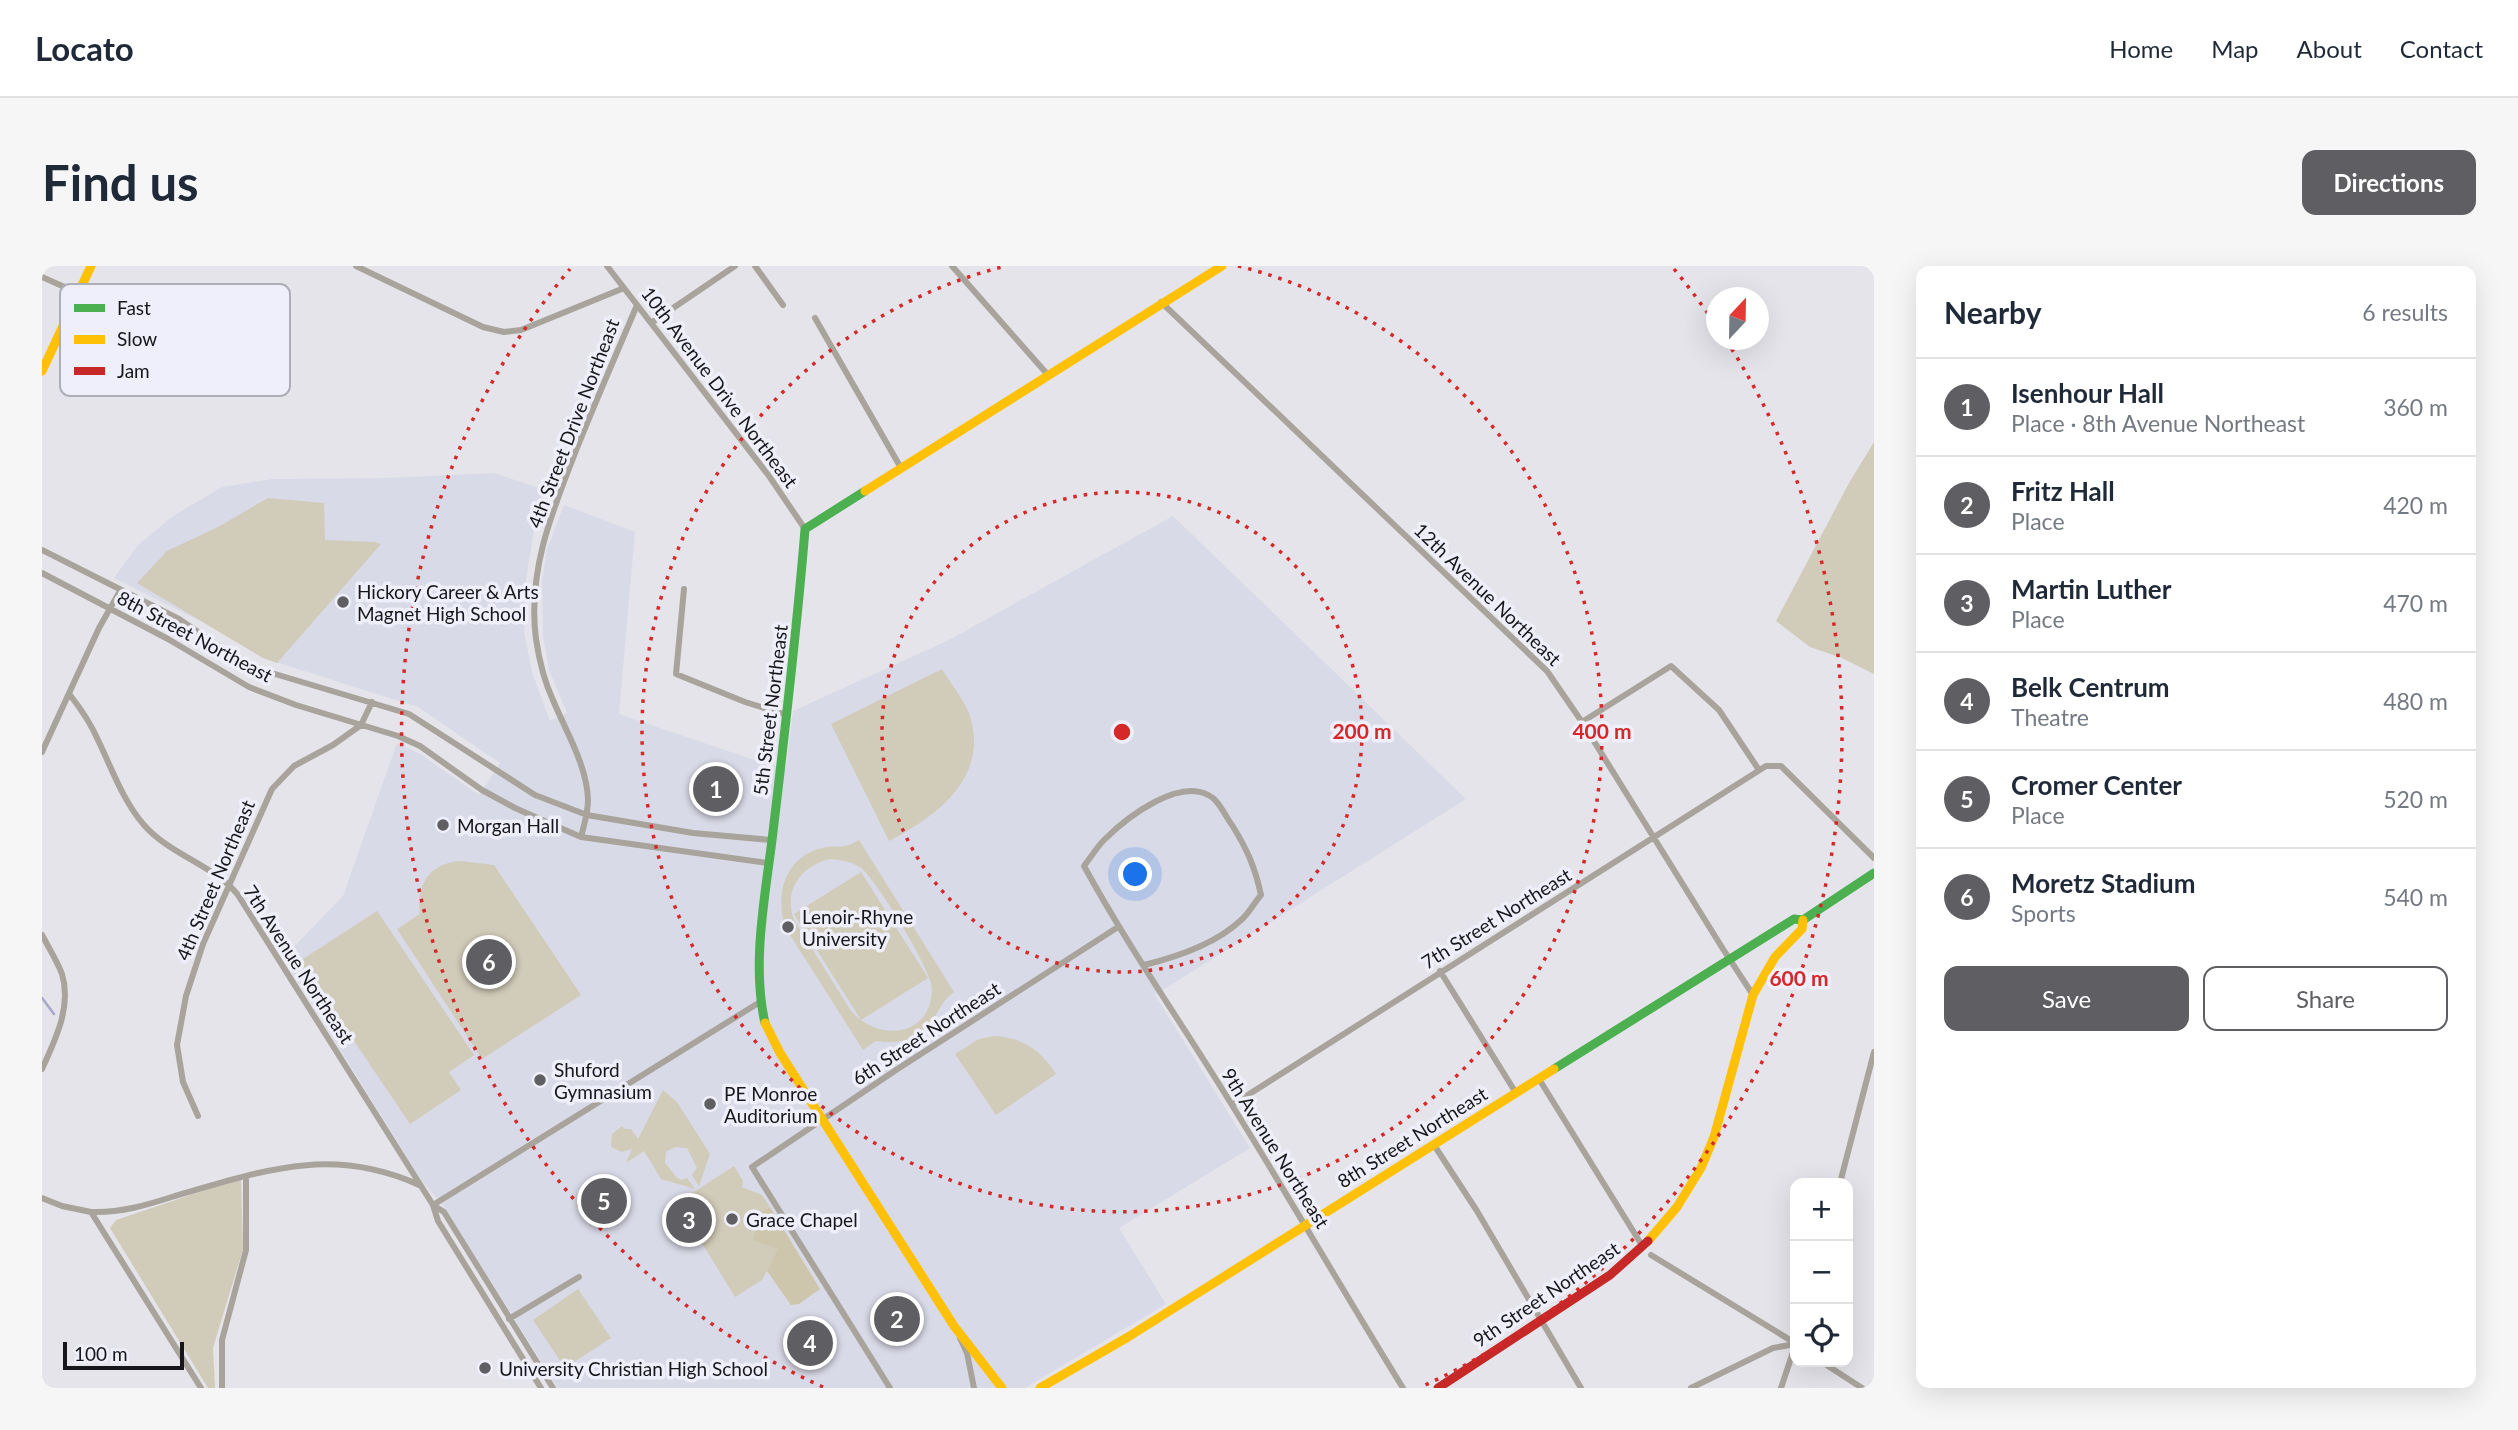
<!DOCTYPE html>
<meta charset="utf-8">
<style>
:root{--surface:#fff;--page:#f6f6f7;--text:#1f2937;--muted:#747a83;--line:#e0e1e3;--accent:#5f5f63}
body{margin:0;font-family:Lato,sans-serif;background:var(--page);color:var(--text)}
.controls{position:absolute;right:21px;bottom:21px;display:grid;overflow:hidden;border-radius:14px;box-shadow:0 7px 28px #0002}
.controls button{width:63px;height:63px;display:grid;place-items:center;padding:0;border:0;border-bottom:2px solid var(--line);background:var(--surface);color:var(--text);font:35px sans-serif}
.compass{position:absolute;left:1664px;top:21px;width:63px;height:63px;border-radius:50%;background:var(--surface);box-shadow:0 7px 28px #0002;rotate:22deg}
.scale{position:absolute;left:21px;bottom:18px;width:121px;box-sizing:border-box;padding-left:7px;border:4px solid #17171b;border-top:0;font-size:19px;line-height:24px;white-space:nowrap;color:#17171b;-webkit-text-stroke:5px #eeeffa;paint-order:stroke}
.you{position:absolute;left:1094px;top:609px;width:24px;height:24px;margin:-18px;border:5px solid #fff;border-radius:50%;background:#1a73e8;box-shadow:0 0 0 10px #1a73e833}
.badge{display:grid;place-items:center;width:46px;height:46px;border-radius:50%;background:var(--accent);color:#fff;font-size:23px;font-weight:700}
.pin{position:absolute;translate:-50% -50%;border:4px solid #fff;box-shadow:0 2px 7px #0006}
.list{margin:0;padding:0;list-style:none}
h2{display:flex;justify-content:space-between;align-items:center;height:91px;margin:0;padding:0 28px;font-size:30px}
h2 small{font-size:23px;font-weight:400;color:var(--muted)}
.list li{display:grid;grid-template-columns:46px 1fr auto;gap:21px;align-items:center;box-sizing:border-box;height:98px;padding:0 28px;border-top:2px solid var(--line)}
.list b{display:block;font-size:26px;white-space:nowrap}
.list p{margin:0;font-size:23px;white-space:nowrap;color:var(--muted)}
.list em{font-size:23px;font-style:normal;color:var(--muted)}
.actions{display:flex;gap:14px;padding:21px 28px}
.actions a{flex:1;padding:16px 0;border:2px solid var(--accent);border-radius:14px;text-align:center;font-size:24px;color:var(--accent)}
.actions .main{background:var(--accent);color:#fff}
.icon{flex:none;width:38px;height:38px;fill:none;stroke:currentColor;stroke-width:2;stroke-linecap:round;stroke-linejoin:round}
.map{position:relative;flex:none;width:1832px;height:1122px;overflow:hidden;border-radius:14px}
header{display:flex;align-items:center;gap:42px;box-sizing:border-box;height:98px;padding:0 35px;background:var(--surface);border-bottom:2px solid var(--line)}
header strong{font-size:33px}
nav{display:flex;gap:38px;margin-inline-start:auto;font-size:24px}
.intro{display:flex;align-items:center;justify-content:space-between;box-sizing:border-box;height:168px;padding:0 42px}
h1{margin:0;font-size:49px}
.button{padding:18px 32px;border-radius:14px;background:var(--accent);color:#fff;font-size:24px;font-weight:700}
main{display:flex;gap:42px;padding:0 42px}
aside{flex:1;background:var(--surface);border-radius:14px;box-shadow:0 7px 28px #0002}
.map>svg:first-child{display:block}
.built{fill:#d9dae7}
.green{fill:#d1cbb9;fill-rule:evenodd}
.forest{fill:#cdc6ac}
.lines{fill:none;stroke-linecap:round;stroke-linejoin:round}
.stream{stroke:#a6a7ca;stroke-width:2.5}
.street{stroke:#a8a49b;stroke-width:6}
.fast{stroke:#4caf50;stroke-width:9}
.slow{stroke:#ffc107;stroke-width:9}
.jam{stroke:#c62828;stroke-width:9}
.ring{fill:none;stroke:#d62828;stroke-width:3.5;stroke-dasharray:3.5 7}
.poi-dot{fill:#5f5f63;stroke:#eeeffa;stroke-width:2.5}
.labels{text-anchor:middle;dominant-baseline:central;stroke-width:7;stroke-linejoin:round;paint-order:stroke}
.street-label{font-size:19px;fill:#17171b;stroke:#eeeffa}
.poi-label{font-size:19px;fill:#17171b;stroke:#eeeffa;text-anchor:start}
.key{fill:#eeeffa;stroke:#aeaeb7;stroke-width:2}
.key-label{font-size:19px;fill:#17171b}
.centre{fill:#d62828;stroke:#eeeffa;stroke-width:3.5}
.ring-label{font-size:21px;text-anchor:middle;font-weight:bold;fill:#d62828;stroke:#eeeffa;stroke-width:7;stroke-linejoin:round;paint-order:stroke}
</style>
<header>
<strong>Locato</strong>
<nav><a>Home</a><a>Map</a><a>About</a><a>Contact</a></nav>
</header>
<div class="intro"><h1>Find us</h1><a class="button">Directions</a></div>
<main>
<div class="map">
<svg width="1832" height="1122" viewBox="0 0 1832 1122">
<rect width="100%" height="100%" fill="#e4e4ea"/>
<path class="built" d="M452 207 497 222 502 239 492 264 484 314 482 365 490 406 508 455 525 447 507 404 501 370 500 315 505 283 522 239 593 266 577 448 724 498 744 502 751 445 905 375 1131 250 1424 533 1113 729 1208 882 1077 962 1124 1038 983 1122H516L403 942 380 915 241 692 301 630 355 477 378 488 437 529 458 497 376 441 221 392 164 358 72 312 96 279 131 250 180 221 230 213 346 212Z"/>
<path class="green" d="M1832 176V408L1800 392 1768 381 1734 355 1807 217Z
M226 232 282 237 283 274 333 276 339 278 235 397 221 392 95 317 125 285 176 261Z
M900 403C907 415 925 438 928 450 947 512 895 550 847 575L789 458Z
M817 574 912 726C901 734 899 741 892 752 878 773 858 779 834 775L821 784 743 661C733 628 743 591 780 582 798 578 799 585 817 574ZM788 593C799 594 809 595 819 602 834 613 890 705 890 722 890 771 837 777 809 745L752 654C741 624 759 600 788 593Z
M419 595 452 599 539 729 440 793 355 663 378 648C374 618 388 597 419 595Z
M819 606 886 712 819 754 752 648Z
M335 645 432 789 407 806 419 824 368 858 258 695Z
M952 770C981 771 999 785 1014 808L954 849 913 788 937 773Z
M621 824 635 836 668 888 657 920 650 909 655 902 645 882 633 881 624 886 623 897 635 912 640 914 645 912 653 923 619 913 602 885 584 897 590 883 580 886 569 881 570 868 580 860 583 863H589L596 873Z
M692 900 701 915 700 921 720 929 728 941 710 951 737 983 720 1014 693 1031 650 961 657 956 641 933Z
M199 912 201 983 171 1082 173 1122H166L68 962 74 954Z
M536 1023 569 1072 523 1102 491 1054Z"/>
<path class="forest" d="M728 941 778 1023 757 1038 749 1039 725 1005 736 983 711 974 715 958 709 951Z"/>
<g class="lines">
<path class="stream" d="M0 732 12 748"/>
<path class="street" d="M314 0 441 61 462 66 479 64 582 22
M565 0 727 210 763 263
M713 0 741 39
M910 0 1006 109
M0 11 36 27
M1119 36 1505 405 1540 456 1681 683 1711 729
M773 52 859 202
M609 57 693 0
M0 284 137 353 187 387 223 405 367 448 493 529 545 549 651 567 729 574
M0 307 126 373 207 421 254 439 356 470 378 480 440 524 473 542 539 571 726 597
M642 323 634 408 703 436 745 449
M28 429C39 443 49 458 56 474 70 503 81 535 102 559 128 589 172 599 196 629L391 939 396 955 499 1122
M1540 456 1629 400 1677 444 1717 504
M0 486 57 362 78 325
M539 571C542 559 546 547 546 534 545 499 524 466 511 434 502 415 497 393 494 373 485 305 511 243 535 182 554 134 575 87 595 39
M0 669C7 682 15 695 20 708 30 741 13 774 0 803
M1102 699C1135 691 1173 678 1198 655 1206 649 1212 637 1219 629 1213 601 1205 583 1190 559 1184 551 1179 539 1171 532 1140 508 1084 552 1062 574 1055 581 1049 591 1042 600 1088 684 1143 762 1193 844 1250 936 1304 1030 1361 1122
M1398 705 1474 827
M1497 813 1601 981
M1190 839 1724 500H1739L1832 592
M156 850 141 816 135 779 144 730 161 678 230 523 252 500 291 479 319 459 330 436
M1392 879 1435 945 1539 1122
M1798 917 1832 786
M0 932 20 940 49 946 159 1122
M391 939 718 736
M391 939 402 946 511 1122
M49 946C79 947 105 939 133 930 220 905 289 879 377 919
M1609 989 1753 1077
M467 1053 537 1011
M918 1072 925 1087 932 1122
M1780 1096 1820 1122
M180 1122V1074L204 984V911
M848 1122 710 901 854 804 1076 661
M1649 1122 1731 1082 1753 1078
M1739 1122 1753 1080"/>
<path class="fast" d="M1761 654 1832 607
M723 757C709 697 724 626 731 566 743 465 755 364 763 263L823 225
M1512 803 1752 653 1761 654"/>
<path class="slow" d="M0 105 49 0
M823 225 1180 0
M723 757 738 787 912 1060 960 1122
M1606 975 1635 941 1659 902 1672 871 1711 729 1733 691 1760 663 1761 654
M998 1122 1086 1071 1512 803"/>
<path class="jam" d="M1396 1122 1568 1009 1606 975"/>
</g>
<g class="ring">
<circle cx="1080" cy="466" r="240"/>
<path d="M1196 0A480 480 0 1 1 964 0"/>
<path d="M781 1121A720 720 0 0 1 528 3M1632 3A720 720 0 0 1 1673 58M1684 74A720 720 0 0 1 1379 1121"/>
</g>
<g class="poi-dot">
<circle cx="301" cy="336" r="7"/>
<circle cx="401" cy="559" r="7"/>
<circle cx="746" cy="661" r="7"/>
<circle cx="498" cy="814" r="7"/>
<circle cx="668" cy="838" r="7"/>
<circle cx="690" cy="953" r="7"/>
<circle cx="443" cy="1102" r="7"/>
</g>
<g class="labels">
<g class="street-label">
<text transform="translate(678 121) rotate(53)">10th Avenue Drive Northeast</text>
<text transform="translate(531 157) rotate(-69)">4th Street Drive Northeast</text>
<text transform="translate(1446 328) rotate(44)">12th Avenue Northeast</text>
<text transform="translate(153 370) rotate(28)">8th Street Northeast</text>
<text transform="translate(728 444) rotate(-83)">5th Street Northeast</text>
<text transform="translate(173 614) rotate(-67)">4th Street Northeast</text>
<text transform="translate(1454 652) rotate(-32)">7th Street Northeast</text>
<text transform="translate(257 698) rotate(57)">7th Avenue Northeast</text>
<text transform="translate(884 767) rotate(-33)">6th Street Northeast</text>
<text transform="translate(1370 871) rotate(-32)">8th Street Northeast</text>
<text transform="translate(1234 882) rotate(58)">9th Avenue Northeast</text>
<text transform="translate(1504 1028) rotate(-34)">9th Street Northeast</text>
</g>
<g class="poi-label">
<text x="315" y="325">Hickory Career &amp; Arts<tspan x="315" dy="22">Magnet High School</tspan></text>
<text x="415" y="559">Morgan Hall</text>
<text x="760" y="650">Lenoir-Rhyne<tspan x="760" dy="22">University</tspan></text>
<text x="512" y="803">Shuford<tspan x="512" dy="22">Gymnasium</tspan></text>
<text x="682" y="827">PE Monroe<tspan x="682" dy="22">Auditorium</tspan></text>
<text x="704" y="953">Grace Chapel</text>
<text x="457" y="1102">University Christian High School</text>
</g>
</g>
<rect x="18" y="18" width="230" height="112" rx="10" class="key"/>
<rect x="32" y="38" width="31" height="8" fill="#4caf50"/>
<rect x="32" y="69" width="31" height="9" fill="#ffc107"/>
<rect x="32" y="101" width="31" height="8" fill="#c62828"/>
<g class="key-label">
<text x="75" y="49">Fast</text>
<text x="75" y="80">Slow</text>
<text x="75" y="112">Jam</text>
</g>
<circle cx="1080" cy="466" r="10" class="centre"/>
<g class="ring-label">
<text x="1320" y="473">200 m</text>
<text x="1560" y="473">400 m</text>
<text x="1757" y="720">600 m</text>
</g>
</svg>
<div class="controls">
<button>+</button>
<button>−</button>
<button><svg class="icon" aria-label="locate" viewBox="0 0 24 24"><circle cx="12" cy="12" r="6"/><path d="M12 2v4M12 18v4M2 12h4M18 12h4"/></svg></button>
</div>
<svg class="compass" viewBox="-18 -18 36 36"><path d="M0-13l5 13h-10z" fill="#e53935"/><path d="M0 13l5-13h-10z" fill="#747a83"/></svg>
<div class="scale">100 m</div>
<div class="you"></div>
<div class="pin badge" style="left:674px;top:523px">1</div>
<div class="pin badge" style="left:855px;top:1053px">2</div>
<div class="pin badge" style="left:647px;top:954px">3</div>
<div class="pin badge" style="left:768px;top:1077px">4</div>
<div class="pin badge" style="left:562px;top:935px">5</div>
<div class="pin badge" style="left:447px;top:696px">6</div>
</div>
<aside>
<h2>Nearby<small>6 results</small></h2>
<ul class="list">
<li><span class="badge">1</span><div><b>Isenhour Hall</b><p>Place · 8th Avenue Northeast</p></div><em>360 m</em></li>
<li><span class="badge">2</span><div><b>Fritz Hall</b><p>Place</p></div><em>420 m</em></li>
<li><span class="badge">3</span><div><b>Martin Luther</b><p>Place</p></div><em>470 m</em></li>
<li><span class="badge">4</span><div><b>Belk Centrum</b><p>Theatre</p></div><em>480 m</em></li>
<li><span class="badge">5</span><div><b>Cromer Center</b><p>Place</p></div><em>520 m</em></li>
<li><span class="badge">6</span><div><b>Moretz Stadium</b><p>Sports</p></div><em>540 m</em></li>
</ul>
<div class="actions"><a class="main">Save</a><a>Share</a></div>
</aside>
</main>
